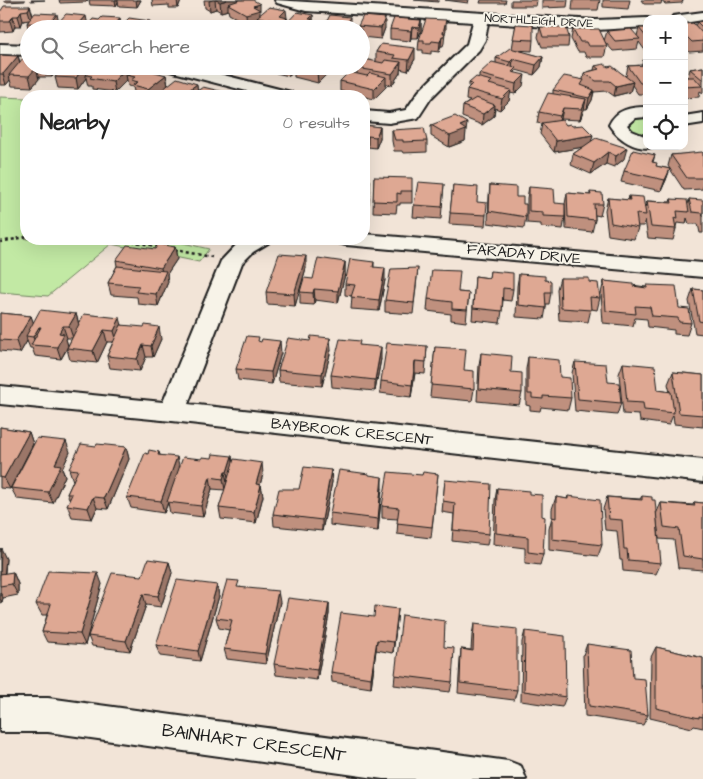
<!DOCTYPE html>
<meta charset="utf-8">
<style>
:root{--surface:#fff;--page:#f6f6f6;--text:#222;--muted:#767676;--line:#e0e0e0}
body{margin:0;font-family:"Architects Daughter",sans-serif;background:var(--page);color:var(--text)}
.controls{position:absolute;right:15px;top:15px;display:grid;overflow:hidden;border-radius:10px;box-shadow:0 5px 20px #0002}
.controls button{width:45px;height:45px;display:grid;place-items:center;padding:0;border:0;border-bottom:1px solid var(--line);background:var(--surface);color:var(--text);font:25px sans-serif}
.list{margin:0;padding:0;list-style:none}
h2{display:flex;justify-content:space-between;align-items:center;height:65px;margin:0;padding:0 20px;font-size:21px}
h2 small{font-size:16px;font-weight:400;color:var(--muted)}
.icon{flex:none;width:28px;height:28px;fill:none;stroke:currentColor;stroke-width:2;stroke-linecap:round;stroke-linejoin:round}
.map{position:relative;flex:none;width:703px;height:779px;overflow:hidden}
.search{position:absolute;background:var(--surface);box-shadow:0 5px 20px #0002;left:20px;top:20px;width:350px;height:55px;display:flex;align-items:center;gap:12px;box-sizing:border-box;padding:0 18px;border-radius:28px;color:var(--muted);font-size:19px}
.panel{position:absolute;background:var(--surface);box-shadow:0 5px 20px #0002;left:20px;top:90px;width:350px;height:155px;border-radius:20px}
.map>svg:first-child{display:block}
.green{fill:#c2e9a4;stroke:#6f8260}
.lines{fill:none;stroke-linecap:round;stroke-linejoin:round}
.minor-casing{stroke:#1c1c1c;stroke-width:4}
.path{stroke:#1c1c1c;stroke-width:2.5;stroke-dasharray:3 3;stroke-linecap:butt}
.minor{fill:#f7f3e8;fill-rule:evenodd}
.wall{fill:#bf907e;stroke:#1c1c1c;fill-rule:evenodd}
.shaded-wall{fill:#9b7667;stroke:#1c1c1c}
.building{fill:#dea893;stroke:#1c1c1c}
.labels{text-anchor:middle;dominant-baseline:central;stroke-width:4;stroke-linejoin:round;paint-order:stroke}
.far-street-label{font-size:12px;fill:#1c1c1c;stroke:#f7f3e8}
.street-label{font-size:15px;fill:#1c1c1c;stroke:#f7f3e8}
.near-street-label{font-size:18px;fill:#1c1c1c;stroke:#f7f3e8}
</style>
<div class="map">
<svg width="703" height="779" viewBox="0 0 703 779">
<rect width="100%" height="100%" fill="#f2e4d7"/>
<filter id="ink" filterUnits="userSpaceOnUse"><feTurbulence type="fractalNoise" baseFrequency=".02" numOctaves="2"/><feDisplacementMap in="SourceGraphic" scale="10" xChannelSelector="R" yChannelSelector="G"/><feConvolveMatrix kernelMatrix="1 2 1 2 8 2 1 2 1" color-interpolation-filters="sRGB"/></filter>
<g filter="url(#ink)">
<path class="green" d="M0 97 26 98V239H166L209 249 199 262 111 244 48 296 0 292Z
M647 117V137L632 131 630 128 631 121Z"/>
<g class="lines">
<defs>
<path id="minor" d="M275 0 596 20 647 18 652 19H647V27L596 30 488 23 485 40 479 50 431 98 418 118 389 123 364 121V111L389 113 406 110 419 91 467 44 473 22 306 11 277 3Z
M703 12V20L684 23V19H671L673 16Z
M0 44 29 45V55L0 54Z
M160 66H188L291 92 293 96H266L162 69Z
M647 107V117L635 118 627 125 632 131 647 137V146L653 147C636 151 618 139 609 125 616 109 631 107 647 107Z
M703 113V123L684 126V116Z
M364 234 703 263V277L346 245 339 243 336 239H364Z
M246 239H271L268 243 253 252 242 263 188 404 703 460V482L172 421 0 404V386L163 402 221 261 239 242Z
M0 698H48L508 761 521 766 526 779H383L48 732H0Z"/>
</defs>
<use href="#minor" class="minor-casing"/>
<path class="path" d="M120 239 160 247
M0 242 26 237
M174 250 212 257"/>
<use href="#minor" class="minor"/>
</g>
<path class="wall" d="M5 0H25V1L5 2Z
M31 0H45L31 1Z
M59 0H88L86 2 60 3Z
M89 0H141L137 7 119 6 118 2 116 6 90 5Z
M152 0H181L178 8H169V5L153 6Z
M204 0H253L260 14V15L286 17 287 18 288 22 313 15V23L321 24V29H266L258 27 257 21 247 24 229 14 228 10 221 12 216 9 210 11 205 8Z
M414 0H438V2Z
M445 0H469L468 3Z
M481 0H506L505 3H480Z
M511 0H537L536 6H511Z
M542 0H568L567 7 542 8Z
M573 0H600L598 10H572Z
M603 0H630L628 9 603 7Z
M641 0H662L661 4H644Z
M662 0H683L682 3 665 4Z
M30 6 33 16 59 22 88 25 122 26 151 29H88L87 27 86 29H58V27L56 29H29V32L27 23 29 20 23 21 21 26H15L13 31 0 32V12Z
M350 17V24H354V29H324V27Z
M421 20V31L418 38H411L410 41 390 39V29Z
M446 20 444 43 443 46H441L439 52 431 51V54L423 53V50H418L419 40Z
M703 21V51L689 52 684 47V24L695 26 697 22Z
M516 24 533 40 532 51 515 50 543 57 541 67 534 75 516 70 515 73 523 86 515 94 510 93 509 101 500 110 495 108 494 116 482 125 462 117 463 106 470 101 466 100 467 89 469 88V83L479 77V74L496 63V58L512 49Z
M358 26 385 28 381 39 361 37V29H358Z
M540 27 569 37 568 47H542L538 37Z
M639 28H647V48L644 49 639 42 637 49 613 51 604 41 607 31 637 36Z
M573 29 607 46 604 57H586L584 52H578L571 39Z
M381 44 415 59 408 71 400 69V73L392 85 386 84V87L374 99 340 91V81L357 74V68L376 61V52Z
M0 55 18 56 20 62 57 66 58 69 52 77H39V79L32 87 12 86 10 80 6 85H0Z
M643 60H647V94H638L632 85 630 92 614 96 607 91 594 92 592 100 587 109H584L580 120 561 119 560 120 566 125 572 126 592 141 624 159 614 167 606 164 591 174 571 165 573 154 583 147 554 152 540 134 542 124 537 123 539 112 553 94V90L583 80 584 73 594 70 595 66 608 67 626 76 628 66 642 65Z
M58 66 91 70 129 66 130 72 166 75 168 85 232 96H158V93L154 96H135L133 87 128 86 127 80 115 92 92 89V86H88L86 78 78 89 58 88 55 77 59 73Z
M249 66H260L257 68Z
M263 66H334V67L318 83 294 77V72L289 76 263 70Z
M703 67V93L700 91 699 97 684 98V76L686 77H688L690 69Z
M364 125 380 127V138L376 148 368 147 366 151H364Z
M431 125 466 134 465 135V141L449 147 431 136Z
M392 130 427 141V152L403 153 402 151H394L392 141Z
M703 153V189L684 190 668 166 671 155Z
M655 155 653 162 656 166 670 169 666 180 661 191 621 182 624 171Z
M374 177 412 191V203H400V205H397L396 213 373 212Z
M364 180 370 191 368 210H364Z
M444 184 441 219 413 217 414 205Z
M453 185 477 202 486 215 485 226 449 224Z
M490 185 516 197 523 204 526 217 524 228 488 223 489 196Z
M529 187 555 203 565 217 563 229 541 227V224L527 223V198Z
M590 192 603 204 600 216 595 215V220L592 232 566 229 565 204 567 193 590 195Z
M629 196 645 207 647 201 670 202 671 199 688 204 689 199 703 202V233H700L698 224H689L687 218 686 224 677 223 676 227V229L673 240 648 238 645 220 643 226H637L638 228 634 239 608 235 605 210 608 198 628 200Z
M192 239H205L200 243Z
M175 247 177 259 167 274 168 282 158 306 138 304 137 297 111 295 108 283 117 266 116 260 155 249Z
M345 262V274L338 303 315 300 314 305 300 304V292L313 279Z
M374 262V267L385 280 379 311 351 309 352 296 345 295V284Z
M306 268 295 306 267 304 266 292Z
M418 268 413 314 385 312V300Z
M490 271 513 289 511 301 503 300 502 311 500 323 472 320 475 276 489 278Z
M519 274 545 280 551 292 549 304H546V308L544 319 516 317 517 286Z
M560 278 589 282 600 298 597 310 591 309 588 322 559 320 557 289Z
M604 281 646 287 647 285 679 308 691 323 687 335 674 334V330L648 327 647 319 635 318 633 326 603 323 601 293Z
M693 289 703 290V334L695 333 689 301Z
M458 292 469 293 466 322 451 320V314L427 311 428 299Z
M0 313 31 316 33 322 76 314 79 324 122 325 161 339 153 357H146L140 371 110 368 107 356 113 342H107L97 363 70 360 67 349 61 359 35 356 32 348H30L27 341 20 353 0 351ZM67 338H72L68 346 66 339Z
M360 345 381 359 375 391 332 387 331 375Z
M427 346 425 374 415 373 411 397 380 393 381 381Z
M435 347 464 370 474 389 472 401 430 397Z
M331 350 322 386 279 382 278 370Z
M281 353 272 384 238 380 236 369Z
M481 353 511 372 522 393 519 405 477 401 479 365Z
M528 357 560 377 571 398 568 410 541 407 540 411 530 410V406L526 405V369Z
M575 362 608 382 621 403 617 415 575 411 572 373Z
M623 363 658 390 670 392 668 384 673 372 703 375V427L674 424 673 415 669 425 640 421 639 415 623 414 619 374Z
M0 427 29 432 33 444 10 489 0 488Z
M96 446 126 447 129 459 108 509 97 508 92 519 72 517 67 505 70 500 67 494 73 481 69 469Z
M70 452 62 469 65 476 53 503 17 499 11 488Z
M159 452 160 455 179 467 233 463 263 474 260 485H261L263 496 256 523 221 519 219 508 225 490 212 489 203 517 170 513 168 503 164 513 131 508 127 497 148 454Z
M331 470 332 482 322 531 274 526 273 514 299 489Z
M438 474 431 538 397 534 398 519 382 518V506L422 475Z
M445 480 489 534 487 545 452 541 454 514 442 512Z
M382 488 378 531 330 525V513Z
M497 488 529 494 543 554 540 565 525 563V548L493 544 495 500Z
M568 496 602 545 598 556 549 550V529L552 517V509L556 497 567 499Z
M642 496 661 563 656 574 623 571 622 560H620L617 531 605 530 603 509 607 497 640 499Z
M694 502 703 503V570L678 568 674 540 659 539 656 514 661 503 693 505Z
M0 548 6 559 5 574 13 572 18 584V595L3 598 2 602 0 603Z
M169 562 172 573 161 607 146 605 130 651 92 646 88 636Z
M102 584 85 645 47 642 42 632 47 615H42L36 604Z
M217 585 219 596 200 661 160 656 156 645Z
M240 587 280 602 266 664 227 659 224 649 229 630 219 628 216 618Z
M329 603V614L317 680 276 675 274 664Z
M397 620 393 653 376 650 371 688 332 682 331 672Z
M474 624 517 690 514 700 458 693 460 660 461 649 471 650 472 635Z
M525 631 566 697 562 707 521 701 522 642Z
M587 644 633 678 648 715 643 725 585 716 583 655Z
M444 647 452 682 450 692 394 685 395 675Z
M656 647 703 658V728L694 726 692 728 650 718 651 657Z"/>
<path class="shaded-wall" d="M115 0H118V2L116 6Z
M136 0H141L137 7Z
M177 0H181L178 8Z
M213 0H215L216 9 210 11 209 1Z
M227 0H246L228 4V10L221 12 220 2Z
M260 4V18L257 17V21L247 24 246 14 253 6Z
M30 6 33 16 31 20 28 10Z
M286 10 288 26H284V29H281L280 16Z
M21 11 23 21 21 26 18 16Z
M57 14 59 24H57L58 27 56 29H50L49 24Z
M313 15V25L312 26 309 19Z
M13 16 15 26 13 31 10 21Z
M86 16 88 26 86 29H80L79 24Z
M120 18 122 28 113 29V28Z
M385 18V28L381 39V28Z
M421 20V31L418 38 419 28Z
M446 20V30L444 36 443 33Z
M150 21 151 29H142Z
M321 24V29H317Z
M412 27 411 38 410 41 411 31Z
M442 36 441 46 439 52 440 42Z
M415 48V59L408 71 409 60Z
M18 56 21 67 9 75 10 80 6 85 3 74Z
M543 57 541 67 534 75 536 65Z
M513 59 512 69 509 72 510 62Z
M401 62 400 73 392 85V74Z
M35 66 39 79 32 87 29 76Z
M50 66H57L58 69 52 77 49 67Z
M84 66H91V70L86 75V78L78 89 76 78Z
M129 66 131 76 126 75 127 80 115 92 113 82Z
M288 66H297L294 67V72L289 76Z
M324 66H334V67L318 83 317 72Z
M166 75 168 86 154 96H149L148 89Z
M525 75 523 86 515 94 516 84Z
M386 77V87L374 99V89Z
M633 82 630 92 614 96 616 86Z
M197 84 198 94 196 96H182V95Z
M511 90 509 101 500 110 502 99Z
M594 90 592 100 587 109 589 98Z
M586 99 584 110 580 120 582 109Z
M495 105 494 116 482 125 483 114Z
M563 108 561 119 558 126 560 116Z
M467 123 465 141 449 147 450 136 460 126Z
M380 127V138L376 148V137Z
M593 135 590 146 554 152 556 141Z
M368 136V147L366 151V140Z
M627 148 624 159 614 167 616 156Z
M608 152 606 164 591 174 594 163Z
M670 169 666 180 661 191 665 180Z
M370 180V191L368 210V198Z
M199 239H205L200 243Z
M175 247 177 259 167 274 168 282 158 306 156 294 163 278 161 268Z
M306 256V268L295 306 294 294Z
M345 262V274L338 303V291Z
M385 268V280L379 311V300Z
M314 289 315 300 314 305 313 293Z
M76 314 79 325 73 338 69 326Z
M31 316 35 327 26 336 27 341 20 353 16 341Z
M120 318 123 329 117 342 114 331Z
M63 326 67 338 66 339 68 346 61 359 57 347 59 333Z
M39 327 43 339 36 345 33 337Z
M159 327 161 339 153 357 151 346Z
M104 330 107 342 97 363 93 351Z
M330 338 331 350 322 386V374Z
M280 341 281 353 272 384 271 372Z
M143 345 146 357 140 371 137 359Z
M381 347V359L375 391V380Z
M415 361V373L411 397 412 385Z
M29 432 33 444 10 489 4 478Z
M66 441 70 452 62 469 65 476 53 503 48 492 55 464Z
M126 447 129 459 108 509 104 498Z
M232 456 234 467 229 484 227 472Z
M177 457 180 469 164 513 161 501Z
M262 463 263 474 257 496 256 484Z
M331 470 332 482 322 531V520Z
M225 472 227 483 225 490 223 479Z
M210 477 212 489 203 517 201 506Z
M382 477V488L378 531V519Z
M261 485 263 496 256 523 254 512Z
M93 497 97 508 92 519 88 508Z
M1 548 6 559 3 586 0 579Z
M169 562 172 573 161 607 158 596Z
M13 572 18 584V595L12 584Z
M98 573 102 584 85 645 80 634Z
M217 585 219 596 200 661 198 651Z
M278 591 280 602 266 664 265 654Z
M0 592 3 598 2 602 0 599Z
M143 594 146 605 130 651 126 641Z
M329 603V614L317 680V670Z
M398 609 397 620 393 653 394 642Z
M377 640 376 650 371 688V678Z"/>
<path class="building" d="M216 0H227L220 2Z
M240 0H253L260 4 253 6 260 10 246 14 228 4Z
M4 6H30L28 10 21 11 18 16H13L10 21H0V12Z
M269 7 286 10 280 16 287 18 281 24 272 22 274 20 257 17Z
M297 12 313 15 309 19H312L309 22 321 24 317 29H303L284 26Z
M35 13 57 14 49 24 27 23Z
M66 14 86 16 79 24H57Z
M330 15 350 17 346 24H354L352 29H342L324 27Z
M363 16 385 18 381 28 358 26Z
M102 17 120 18 113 28 87 26 93 19 99 20Z
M129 18 150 21 142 29 119 28Z
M394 18 421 20 419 28 412 27 411 31 390 29Z
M426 19 446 20 443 33H445L444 36H442L440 42 432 41 431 43H424V40H419Z
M703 21V28L697 22Z
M693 23 703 34V41L692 42 684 34V24Z
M193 24 209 27 207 29H188Z
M516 24 533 25V40L513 39Z
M155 25 182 26 180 29H152Z
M540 27H566L569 37H543Z
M639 28H647V38Z
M573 29H599L607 46H588L586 42H580Z
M631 29 640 39 615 41 607 31Z
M381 44 415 48 409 60 393 58 395 55 376 52Z
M510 48 543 57 536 65 513 59 510 62 496 58Z
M0 55 18 56 3 74H0Z
M24 57H29V66H35L34 68H36L29 76 9 75Z
M364 59 383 63 385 60 401 62 392 74 357 68 359 66H361V63Z
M643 60H647V83H640L628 66 647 65Z
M492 62 516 68 512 72 525 75 516 84 479 74Z
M604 64 608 67 612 66 633 82 616 86 610 81H596L584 73 599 69 595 66Z
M58 66H84L76 78 55 77 65 67Z
M95 66H128L113 82 90 78 92 76 86 75Z
M294 66H324L317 72 294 67Z
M137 67 166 75 148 89 133 85 138 82 131 80 135 77 126 75Z
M703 67V80L690 69Z
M349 72 367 76 370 73 386 77 374 89 340 81Z
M564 76 584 80 581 85 594 90 589 98 553 90Z
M684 76 686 77H694L702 86 684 87Z
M476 77 492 81 489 84 511 90 502 99 467 89 472 84 469 83Z
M177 78 197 84 182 95 172 93 168 96 158 93Z
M203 87 232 94 229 96H190Z
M548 93 586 99 582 109 563 108 560 116 539 112Z
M476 98 495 105 483 114 463 106Z
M455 116 467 123 460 126 466 130 450 136 431 125Z
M562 120 566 125 570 124 572 126 583 125 593 135 556 141 542 123Z
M364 125 380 127 376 137 368 136 366 140H364Z
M424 128 427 141 403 142V140H395L392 130Z
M596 138 627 148 616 156 608 152 594 163 573 154Z
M633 150 655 155 652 162 657 163 656 166 670 169 665 180 624 171Z
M702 152 703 153V178H687L671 155Z
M374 177 412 178V191H401V194L397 193V202L373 201Z
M364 180H370L368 198H364Z
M418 182 444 184 442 207 414 205Z
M453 185 478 187 477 202 487 203 486 215 450 213Z
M490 185 516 187V197H523V204H526V217L489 211Z
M529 187 554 189 555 203 565 204V217L543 216V212L529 211Z
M590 192 602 193 603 204H594L595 220 568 217 567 193 591 195Z
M629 196 643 197 646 215 636 214 638 228 611 223 608 198 630 200Z
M671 199 687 200 689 212 677 211 678 219 674 218 676 229 651 227 647 201 672 203Z
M689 199 703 200V216L702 213 692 212Z
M158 244 175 247 161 268 116 260 127 245 155 249Z
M279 254 306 256 294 294 266 292Z
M318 258 345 262 338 291 314 289 313 293 300 292 304 278 313 279Z
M350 259 374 262 373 267 385 268 379 300 351 297 355 285 345 284Z
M117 266 166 271 156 294 136 292 139 286 108 283Z
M418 268 414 303 385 300 391 269Z
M432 270 460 271 458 292 469 293 467 310 452 309V302L428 299Z
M490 271 513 273V289L503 288 502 311 473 308 475 276 489 278Z
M519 274 545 276V280L551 281V292H545L546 308 518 305Z
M560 278H589V282L598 283 600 298 590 297 591 310 561 308Z
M604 281 633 284V286L647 288V285L676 286 679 308 689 309 691 323 679 322 678 318 652 316 650 307 635 306 636 314 606 311Z
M693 289 703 290V322L699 321Z
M40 310 76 314 69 326H63L59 333 64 334 57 347 31 345 41 327H39L33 337 26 336Z
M0 313 31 316 16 341 0 340Z
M84 314 120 318 114 331 104 330 93 351 67 348Z
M121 325 144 327 145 325 159 327 151 346 143 345 137 359 107 356Z
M247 336 259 337 258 341 261 342 262 339 280 341 271 372 236 369Z
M311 336 330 338 322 374 278 370 288 338 310 341Z
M340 339 360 341 359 345 381 347 375 380 331 375Z
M387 343 427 346 426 362 415 361 412 385 381 381Z
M435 347 466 349 464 370 474 371V389L431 385Z
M481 353 512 356 511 372 522 373V393L479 389Z
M528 357 559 360 560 377 570 378 571 398 543 396V399L532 398V394H528Z
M575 362 606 364 608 382 619 383 621 403 578 399Z
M623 363 655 366 658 390 671 392 674 413 644 410 643 403 627 402Z
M673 372 703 375V415L679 413Z
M0 427 29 432 4 478 0 477Z
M37 438 66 441 55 464 61 465 48 492 11 488Z
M81 444 96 446 97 444 126 447 104 498 93 497 88 508 67 505 72 494H67L78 470 69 469Z
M149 450 159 452 158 455 177 457 161 501 127 497 145 453 148 454Z
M213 454 232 456 227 472H225L223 479 210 477 201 506 167 502 183 457 202 459V457L212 458Z
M234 459 262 463 256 484 261 485 254 512 219 508Z
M304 467 331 470 322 520 273 514 279 489H299Z
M339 470 369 474V475L382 477 378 519 330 513Z
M388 472 422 475 423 472 438 474 432 527 397 523 399 508 382 506Z
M445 480 491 484 489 534 453 530 455 503 443 501Z
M497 488 529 491V494L542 495V516L545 517 543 554 528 552V537L496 533Z
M568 496 600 500 602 545 552 539V517L556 518V497L568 499Z
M642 496 652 497V500H655L661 563 628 560 627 549H624L622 520 609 519 607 497 642 500Z
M694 502 703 503V559L683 556 679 529 664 527 661 503 695 506Z
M148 559 169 562 158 596 143 594 126 641 88 636 112 573 142 576Z
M48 571 98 573 80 634 42 632 51 604H36Z
M13 572 12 584 0 586V574Z
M177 580 217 585 198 651 156 645Z
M227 580 239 581 237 587 278 591 265 654 224 649 232 620 216 618Z
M288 598 329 603 317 670 274 664Z
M375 606 398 609 394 642 377 640 371 678 331 672 341 613 374 617Z
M402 615 445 621 444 647 454 648 452 682 395 675Z
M474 624 517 629V690L460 683 461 649 473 651Z
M525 631 565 636 566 697 524 691Z
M587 644 631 650 633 678 645 679 648 715 589 706Z
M656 647 703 658V717L699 716V718L656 708Z"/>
</g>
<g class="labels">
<g class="far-street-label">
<text transform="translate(539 21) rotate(3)">NORTHLEIGH DRIVE</text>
</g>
<g class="street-label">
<text transform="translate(524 254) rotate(5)">FARADAY DRIVE</text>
<text transform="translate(352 432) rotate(6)">BAYBROOK CRESCENT</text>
</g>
<g class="near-street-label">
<text transform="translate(254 743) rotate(8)">BAINHART CRESCENT</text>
</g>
</g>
</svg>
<div class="controls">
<button>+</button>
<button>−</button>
<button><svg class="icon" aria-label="locate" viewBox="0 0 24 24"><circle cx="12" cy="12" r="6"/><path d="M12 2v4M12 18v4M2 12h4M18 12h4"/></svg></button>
</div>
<div class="search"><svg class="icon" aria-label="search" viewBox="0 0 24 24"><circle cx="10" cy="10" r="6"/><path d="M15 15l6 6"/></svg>Search here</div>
<section class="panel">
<h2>Nearby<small>0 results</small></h2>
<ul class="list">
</ul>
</section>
</div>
